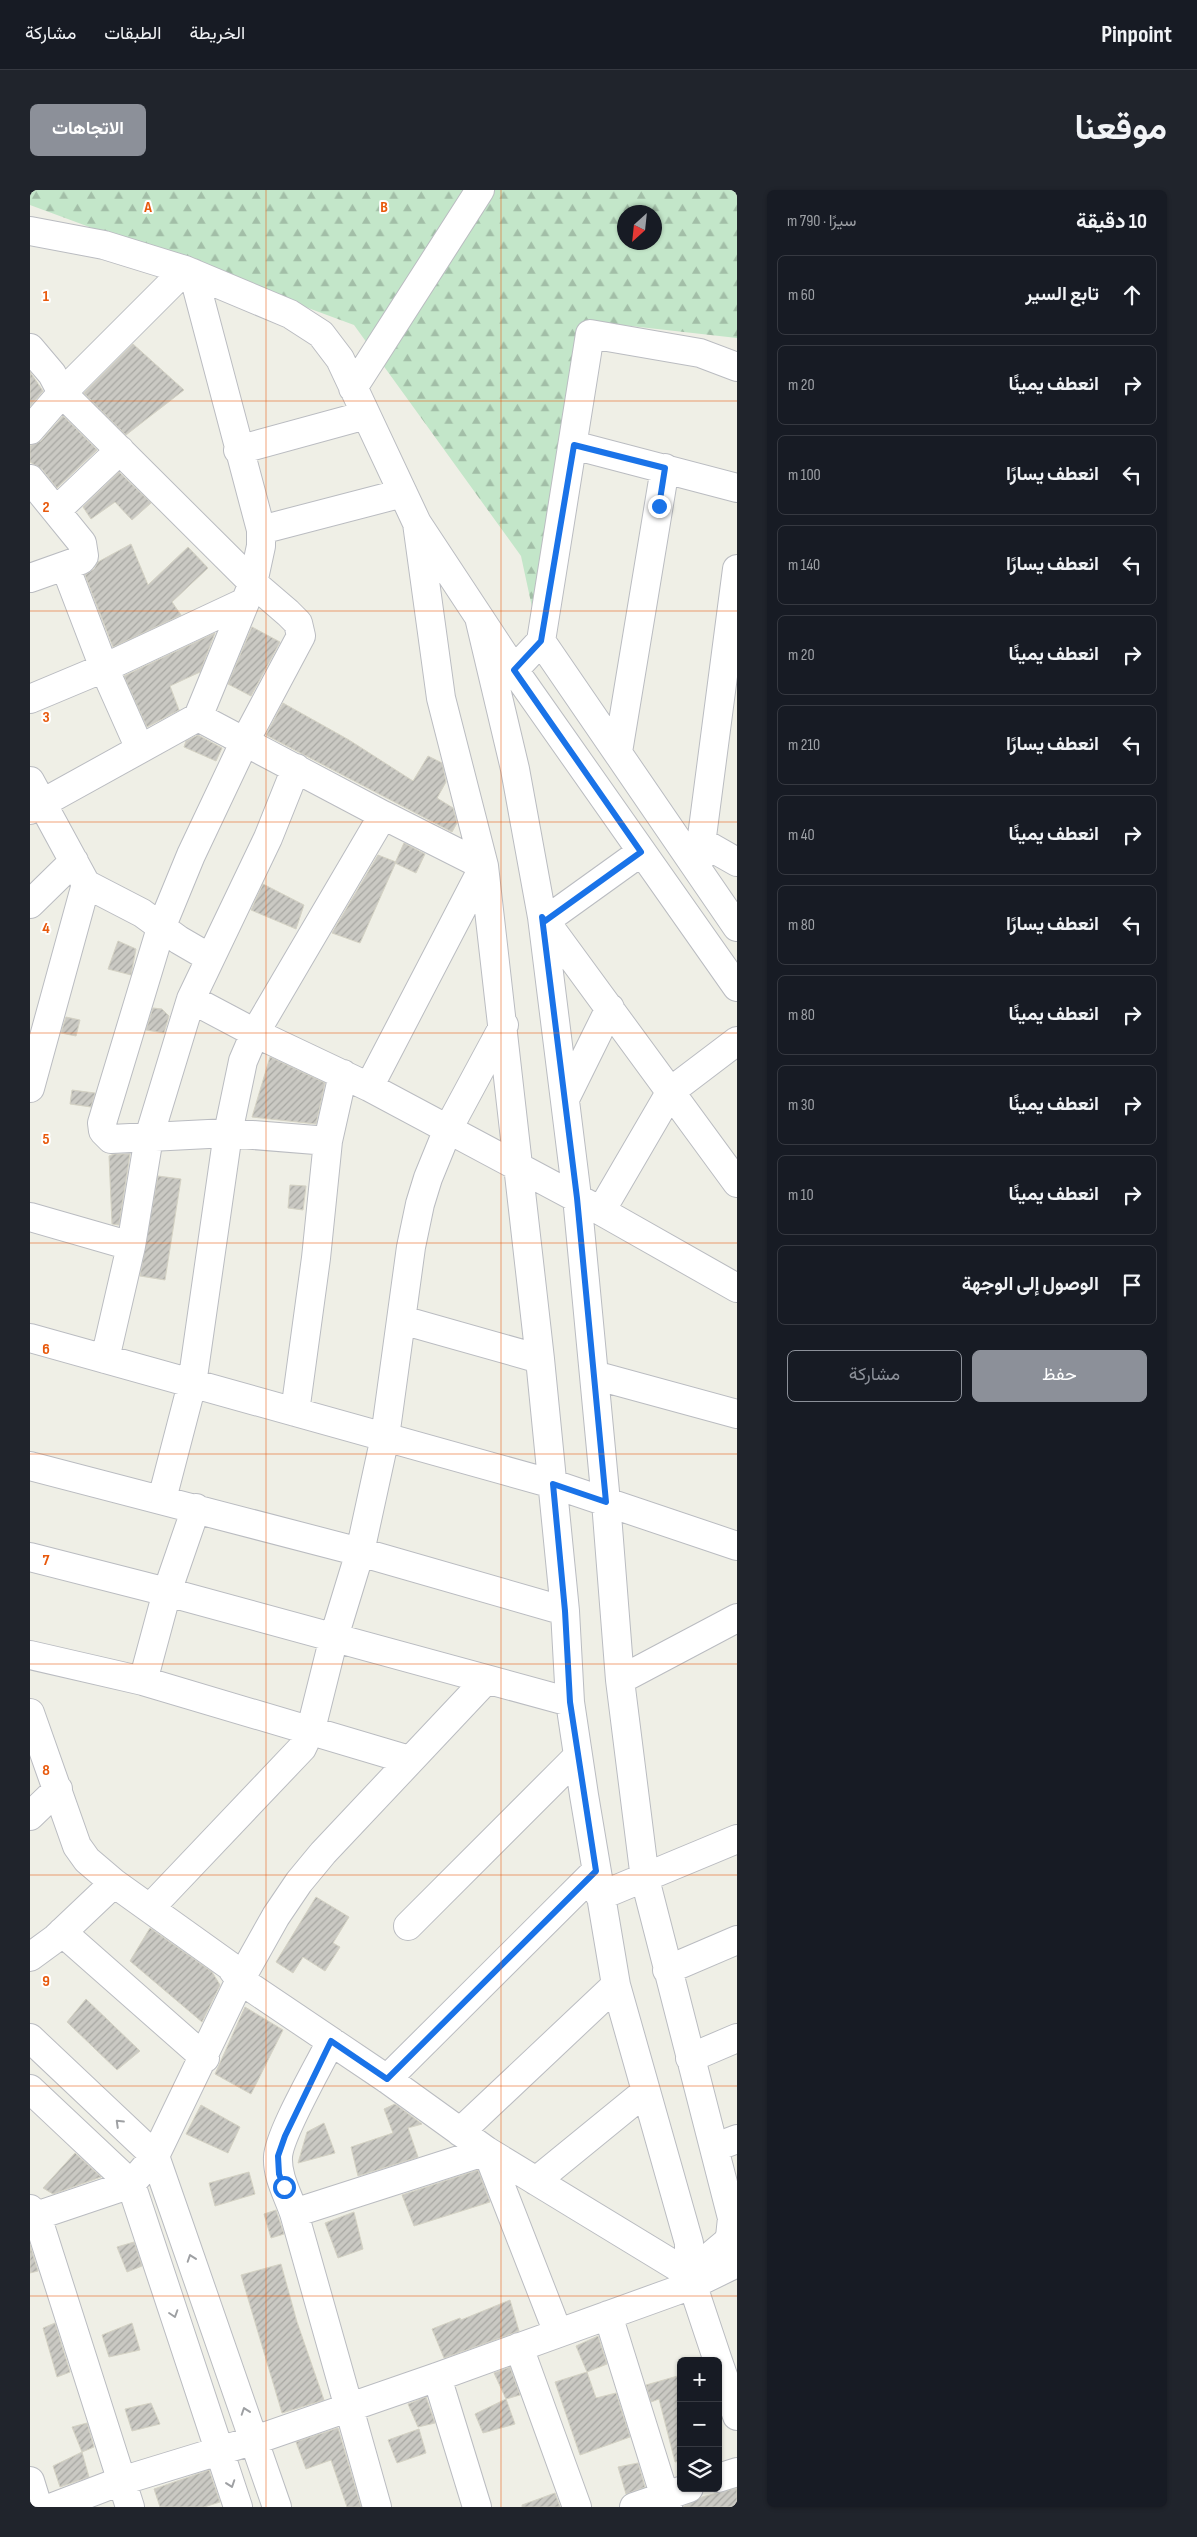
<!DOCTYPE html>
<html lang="ar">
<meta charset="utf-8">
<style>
:root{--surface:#171b24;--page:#20242c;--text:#f1f3f6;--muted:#9ea1a6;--line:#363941;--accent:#8c9099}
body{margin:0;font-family:"Sofia Sans Condensed",Vazirmatn,sans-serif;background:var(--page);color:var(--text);direction:rtl}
.controls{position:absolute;right:15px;bottom:15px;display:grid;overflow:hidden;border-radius:8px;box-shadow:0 1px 4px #0004}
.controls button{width:45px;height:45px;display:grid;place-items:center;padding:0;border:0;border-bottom:1px solid var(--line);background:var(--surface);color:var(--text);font:25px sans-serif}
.compass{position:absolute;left:587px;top:15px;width:45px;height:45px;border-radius:50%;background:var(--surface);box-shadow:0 1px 4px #0004;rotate:207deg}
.stop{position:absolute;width:15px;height:15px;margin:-11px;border:4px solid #1a73e8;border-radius:50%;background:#fff}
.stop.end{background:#1a73e8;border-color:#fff;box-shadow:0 1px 5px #0008}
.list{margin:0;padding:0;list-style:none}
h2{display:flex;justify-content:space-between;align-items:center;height:65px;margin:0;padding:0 20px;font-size:21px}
h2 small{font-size:16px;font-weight:400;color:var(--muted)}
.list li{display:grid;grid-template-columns:32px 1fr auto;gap:15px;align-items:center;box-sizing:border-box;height:80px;margin:0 10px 10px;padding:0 10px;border:1px solid var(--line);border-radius:8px}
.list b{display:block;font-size:19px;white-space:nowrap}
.list em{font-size:16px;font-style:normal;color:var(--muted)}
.actions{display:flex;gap:10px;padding:15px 20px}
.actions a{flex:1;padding:11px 0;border:1px solid var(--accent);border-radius:8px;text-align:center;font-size:18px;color:var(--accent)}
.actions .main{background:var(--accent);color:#fff}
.icon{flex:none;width:28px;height:28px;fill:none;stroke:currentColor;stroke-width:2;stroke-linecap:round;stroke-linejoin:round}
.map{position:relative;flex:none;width:707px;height:2317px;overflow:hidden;direction:ltr;border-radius:8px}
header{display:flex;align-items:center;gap:30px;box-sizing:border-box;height:70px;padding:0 25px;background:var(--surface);border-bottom:1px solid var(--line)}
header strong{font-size:24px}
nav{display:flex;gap:28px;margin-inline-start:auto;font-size:18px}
.intro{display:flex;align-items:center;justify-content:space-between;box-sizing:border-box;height:120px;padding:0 30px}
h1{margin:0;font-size:35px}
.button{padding:12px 22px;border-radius:8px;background:var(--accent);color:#fff;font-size:18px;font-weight:700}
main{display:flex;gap:30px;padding:0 30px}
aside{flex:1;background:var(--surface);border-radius:8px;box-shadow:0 1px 4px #0004}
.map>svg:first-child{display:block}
.forest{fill:url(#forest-firs);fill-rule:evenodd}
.building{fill:url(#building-hatch);stroke:#d4d2c4}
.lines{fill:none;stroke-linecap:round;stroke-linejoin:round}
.minor-casing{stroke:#babcc1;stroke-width:30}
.minor{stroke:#fff;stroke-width:28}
.oneway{stroke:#9ea0a3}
.route{stroke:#1a73e8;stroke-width:6}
.grid{fill:none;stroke:#e8590c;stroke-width:1;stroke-opacity:0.55}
.grid-label{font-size:16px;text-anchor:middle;font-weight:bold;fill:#e8590c;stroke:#fff;stroke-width:4;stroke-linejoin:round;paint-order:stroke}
</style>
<header>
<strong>Pinpoint</strong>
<nav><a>الخريطة</a><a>الطبقات</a><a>مشاركة</a></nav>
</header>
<div class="intro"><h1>موقعنا</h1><a class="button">الاتجاهات</a></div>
<main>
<aside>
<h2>10 دقيقة<small>سيرًا · 790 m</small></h2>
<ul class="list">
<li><svg class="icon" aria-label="ahead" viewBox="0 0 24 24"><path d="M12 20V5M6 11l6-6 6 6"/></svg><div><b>تابع السير</b></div><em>60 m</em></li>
<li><svg class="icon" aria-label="right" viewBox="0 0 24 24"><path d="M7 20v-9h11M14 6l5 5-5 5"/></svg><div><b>انعطف يمينًا</b></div><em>20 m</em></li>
<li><svg class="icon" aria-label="left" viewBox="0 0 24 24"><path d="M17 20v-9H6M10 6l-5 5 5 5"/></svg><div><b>انعطف يسارًا</b></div><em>100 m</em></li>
<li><svg class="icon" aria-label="left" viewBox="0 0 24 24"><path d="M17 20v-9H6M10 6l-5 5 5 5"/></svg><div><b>انعطف يسارًا</b></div><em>140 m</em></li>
<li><svg class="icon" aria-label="right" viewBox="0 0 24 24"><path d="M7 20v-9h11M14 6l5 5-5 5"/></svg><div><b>انعطف يمينًا</b></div><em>20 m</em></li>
<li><svg class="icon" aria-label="left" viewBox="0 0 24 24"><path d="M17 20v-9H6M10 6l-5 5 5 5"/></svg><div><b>انعطف يسارًا</b></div><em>210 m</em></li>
<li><svg class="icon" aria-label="right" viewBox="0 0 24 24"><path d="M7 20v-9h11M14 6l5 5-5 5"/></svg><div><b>انعطف يمينًا</b></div><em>40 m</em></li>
<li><svg class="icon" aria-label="left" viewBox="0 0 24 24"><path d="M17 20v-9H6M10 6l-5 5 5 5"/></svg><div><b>انعطف يسارًا</b></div><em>80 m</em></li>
<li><svg class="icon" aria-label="right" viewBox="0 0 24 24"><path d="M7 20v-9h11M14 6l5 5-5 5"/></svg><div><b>انعطف يمينًا</b></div><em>80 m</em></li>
<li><svg class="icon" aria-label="right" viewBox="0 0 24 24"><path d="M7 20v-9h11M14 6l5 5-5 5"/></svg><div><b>انعطف يمينًا</b></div><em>30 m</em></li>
<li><svg class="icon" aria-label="right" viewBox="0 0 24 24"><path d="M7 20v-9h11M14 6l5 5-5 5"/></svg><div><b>انعطف يمينًا</b></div><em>10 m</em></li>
<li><svg class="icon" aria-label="arrive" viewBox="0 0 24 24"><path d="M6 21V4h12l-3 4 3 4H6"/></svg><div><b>الوصول إلى الوجهة</b></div></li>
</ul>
<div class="actions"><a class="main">حفظ</a><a>مشاركة</a></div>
</aside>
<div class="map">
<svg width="707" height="2317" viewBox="0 0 707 2317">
<defs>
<pattern id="forest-firs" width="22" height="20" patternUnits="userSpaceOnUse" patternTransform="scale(1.25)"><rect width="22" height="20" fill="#c3e6c9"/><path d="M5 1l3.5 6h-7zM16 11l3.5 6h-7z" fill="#a2bea7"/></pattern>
<pattern id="building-hatch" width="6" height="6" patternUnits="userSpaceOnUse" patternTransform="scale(1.25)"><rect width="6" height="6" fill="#cac9c3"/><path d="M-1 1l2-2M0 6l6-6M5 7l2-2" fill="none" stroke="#a7a7a2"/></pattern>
</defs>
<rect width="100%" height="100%" fill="#efefe6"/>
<path class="forest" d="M0 0H707V148L574 133 505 431 491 366 324 135 0 15ZM594 22H624V52H594Z"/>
<path class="building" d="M103 154 154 200 96 245 54 203Z
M0 182 13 201 0 216Z
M33 226 67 260 27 298 12 279 0 272V256L11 251Z
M89 282 121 313 102 330 85 312 61 329 53 317Z
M101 354 118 395 158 357 178 378 142 412 151 425 83 457 55 385 64 379 68 372Z
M222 437 250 452 221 506 198 494Z
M185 443 170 482 140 496 149 520 117 537 94 486Z
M253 513 319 550 383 591 398 566 412 573 416 592 407 608 423 618 427 633 422 642 236 545Z
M168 545 192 558 186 571 154 557 156 551Z
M374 653 395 664 386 683 365 673Z
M348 665 366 672 330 753 302 743Z
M233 694 274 715 266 739 221 720Z
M88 751 106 759 101 785 78 779Z
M123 818 132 819 139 826 134 843 116 840Z
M36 827 50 830 46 846 31 843Z
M240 867 295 893 286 934 222 927Z
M42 900 65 903 61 917 40 914Z
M84 964H100L89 1035 82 1034 79 966Z
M128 986 151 989 135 1090 110 1086Z
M260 995 276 996 273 1020 258 1018Z
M286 1707 319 1727 303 1753 310 1757 295 1781 273 1767 263 1783 246 1772Z
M120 1738 182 1782 190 1795 172 1832 100 1771Z
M56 1809 110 1861 87 1880 37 1832Z
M215 1817 253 1840 221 1904 185 1884Z
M365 1914 392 1934 378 1938 388 1967 328 1986 321 1957 363 1943 354 1919Z
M171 1915 210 1937 198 1963 156 1944Z
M294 1933 305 1963 268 1973 277 1942Z
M45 1963 71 1987 23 2004 13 1998Z
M448 1980 460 2012 384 2036 372 2005Z
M219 1982 225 2004 185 2016 179 1993Z
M246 2020 254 2044 241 2048 234 2024Z
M324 2022 333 2059 308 2068 295 2033Z
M104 2052 112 2076 97 2082 87 2057Z
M0 2055 8 2081 0 2083Z
M251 2074 267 2132 294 2210 252 2223 211 2085Z
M480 2110 489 2141 414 2168 402 2139 430 2128 431 2130Z
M25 2133 40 2182 27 2187 13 2138Z
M102 2133 110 2160 79 2167 72 2145Z
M568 2146 577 2174 557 2182 546 2156Z
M480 2177 490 2205 476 2209 464 2183Z
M557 2182 566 2208 586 2203 600 2247 550 2265 525 2192Z
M651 2185V2271L645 2272 629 2209 621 2212 616 2195Z
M396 2207 405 2233 388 2237 378 2214Z
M476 2209 485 2234 453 2243 445 2224Z
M121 2213 130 2234 102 2241 95 2219Z
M57 2233 64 2257 52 2262 42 2237Z
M308 2238 331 2317H317L301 2270 276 2279 266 2252Z
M389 2239 396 2263 367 2273 358 2250Z
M52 2262 59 2287 30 2297 23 2276Z
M608 2273 615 2297 596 2304 588 2277Z
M179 2280 190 2312 174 2317H130L124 2299Z
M707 2298V2317H653L672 2307Z
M525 2303 530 2317H492V2315Z"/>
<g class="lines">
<defs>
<path id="minor" d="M0 41 74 55 155 80 260 124 291 144 310 169 387 333 484 480 707 797
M163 83 231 340 373 303
M0 158 22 184 32 203 223 393 258 423 268 433 271 446 214 553 161 665 131 738 72 933 73 941 81 949 198 943 298 951
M323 198 450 0
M0 240 32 203 155 80
M543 255 707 298
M208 260 336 225
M0 289 52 353 54 366 51 370 0 388
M26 321 90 260
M387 333 411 508 454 676 510 1169 535 1421 540 1512 554 1605 586 1795 659 2053V2084L688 2171
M35 376 74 478 110 559
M449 427 485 579 512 727 547 1007 576 1312 590 1490 615 1689 702 2028 700 2047 696 2053 659 2084
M511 451 707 737
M484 480 511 451 560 144 670 163 707 177
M0 509 74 478 215 412
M168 527 353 625
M588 562 635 278
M0 591 56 694 0 898
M0 620 168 527 223 393 231 356V340
M670 651 707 672
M668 677 707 379
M56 694 112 723 149 750 180 768
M0 714 44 671
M513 728 707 993
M515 731 611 662
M161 809 225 843 339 897 571 1021 707 1098
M535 909 580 818
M571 1021 641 901 707 851
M0 1027 101 1056
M372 1130 510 1169
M0 1148 523 1294 707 1356
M75 1169 101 1056 119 947 161 809 238 648 266 578
M564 1185 707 1224
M265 1222 286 1068 298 951 313 884
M0 1276 330 1362 535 1421
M132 1309 162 1194 198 943 213 871 225 843 353 625 454 676 339 897
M0 1367 137 1402 540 1512
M0 1465 113 1491 379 1570
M590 1490 707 1428
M113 1491 137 1402 166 1318
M0 1523 47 1656 57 1670 84 1693 200 1776 210 1790 357 1889 457 1961 659 2084
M0 1626 28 1599
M570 1706 707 1649
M120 1718 272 1558 281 1539 304 1447 330 1362 355 1247 381 1057 390 1014 398 988 418 939 474 835
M378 1736 548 1566
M32 1742 175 1868
M0 1767 26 1748 84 1693
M637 1780 707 1750
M0 1848 125 1966 247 2317
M301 1851C289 1876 249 1944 248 1967 247 1987 258 2005 264 2023L347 2317
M660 1868 707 1848
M357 1889 566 1681
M0 1899 101 1994 208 2317
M430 1942 586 1795
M686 1957 707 1949
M506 1991 615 1902
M0 2019 7 2026 100 2317
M264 2023 457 1961 528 2143
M0 2028 101 1994 125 1966 210 1790 246 1726 269 1692 293 1663 456 1490
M578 2125 638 2317
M489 2157 547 2317
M688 2171 707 2226
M407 2187 447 2317
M688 2288 707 2282
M0 2291 8 2317
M23 2317 91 2291 225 2250 407 2187 662 2095 707 2073
M604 2317 659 2298"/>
</defs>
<use href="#minor" class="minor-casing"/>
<use href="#minor" class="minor"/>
</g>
<defs><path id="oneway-chevron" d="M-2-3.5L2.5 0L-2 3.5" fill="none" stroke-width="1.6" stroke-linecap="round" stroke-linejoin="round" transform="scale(1.25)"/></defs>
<g class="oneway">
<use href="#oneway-chevron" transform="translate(89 1933) rotate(-136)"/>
<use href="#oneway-chevron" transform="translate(161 2068) rotate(-109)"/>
<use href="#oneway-chevron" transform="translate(144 2124) rotate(72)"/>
<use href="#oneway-chevron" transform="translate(215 2221) rotate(-109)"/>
<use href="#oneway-chevron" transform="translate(201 2294) rotate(71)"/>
</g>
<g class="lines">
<path class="route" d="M254 1997 249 1984 248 1966 255 1946 301 1851 357 1889 566 1681 540 1512 535 1421 523 1294 576 1312 547 1008 512 727 515 731 611 662 484 480 511 451 544 255 635 278 629 316"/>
</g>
<path class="grid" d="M236 0V2317M471 0V2317M0 211H707M0 421H707M0 632H707M0 843H707M0 1053H707M0 1264H707M0 1474H707M0 1685H707M0 1896H707M0 2106H707"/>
<g class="grid-label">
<text x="118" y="22">A</text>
<text x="354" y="22">B</text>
<text x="16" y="111">1</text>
<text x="16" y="322">2</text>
<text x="16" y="532">3</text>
<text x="16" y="743">4</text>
<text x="16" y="954">5</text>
<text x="16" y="1164">6</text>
<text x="16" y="1375">7</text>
<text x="16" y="1585">8</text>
<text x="16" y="1796">9</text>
</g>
</svg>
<div class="controls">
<button>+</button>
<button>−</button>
<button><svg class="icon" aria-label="layers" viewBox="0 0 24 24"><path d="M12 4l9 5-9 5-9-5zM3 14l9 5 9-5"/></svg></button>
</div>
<svg class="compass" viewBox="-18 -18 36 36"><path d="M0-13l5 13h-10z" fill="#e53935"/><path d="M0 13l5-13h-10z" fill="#9ea1a6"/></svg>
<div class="stop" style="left:254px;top:1997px"></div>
<div class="stop end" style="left:629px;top:316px"></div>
</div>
</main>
